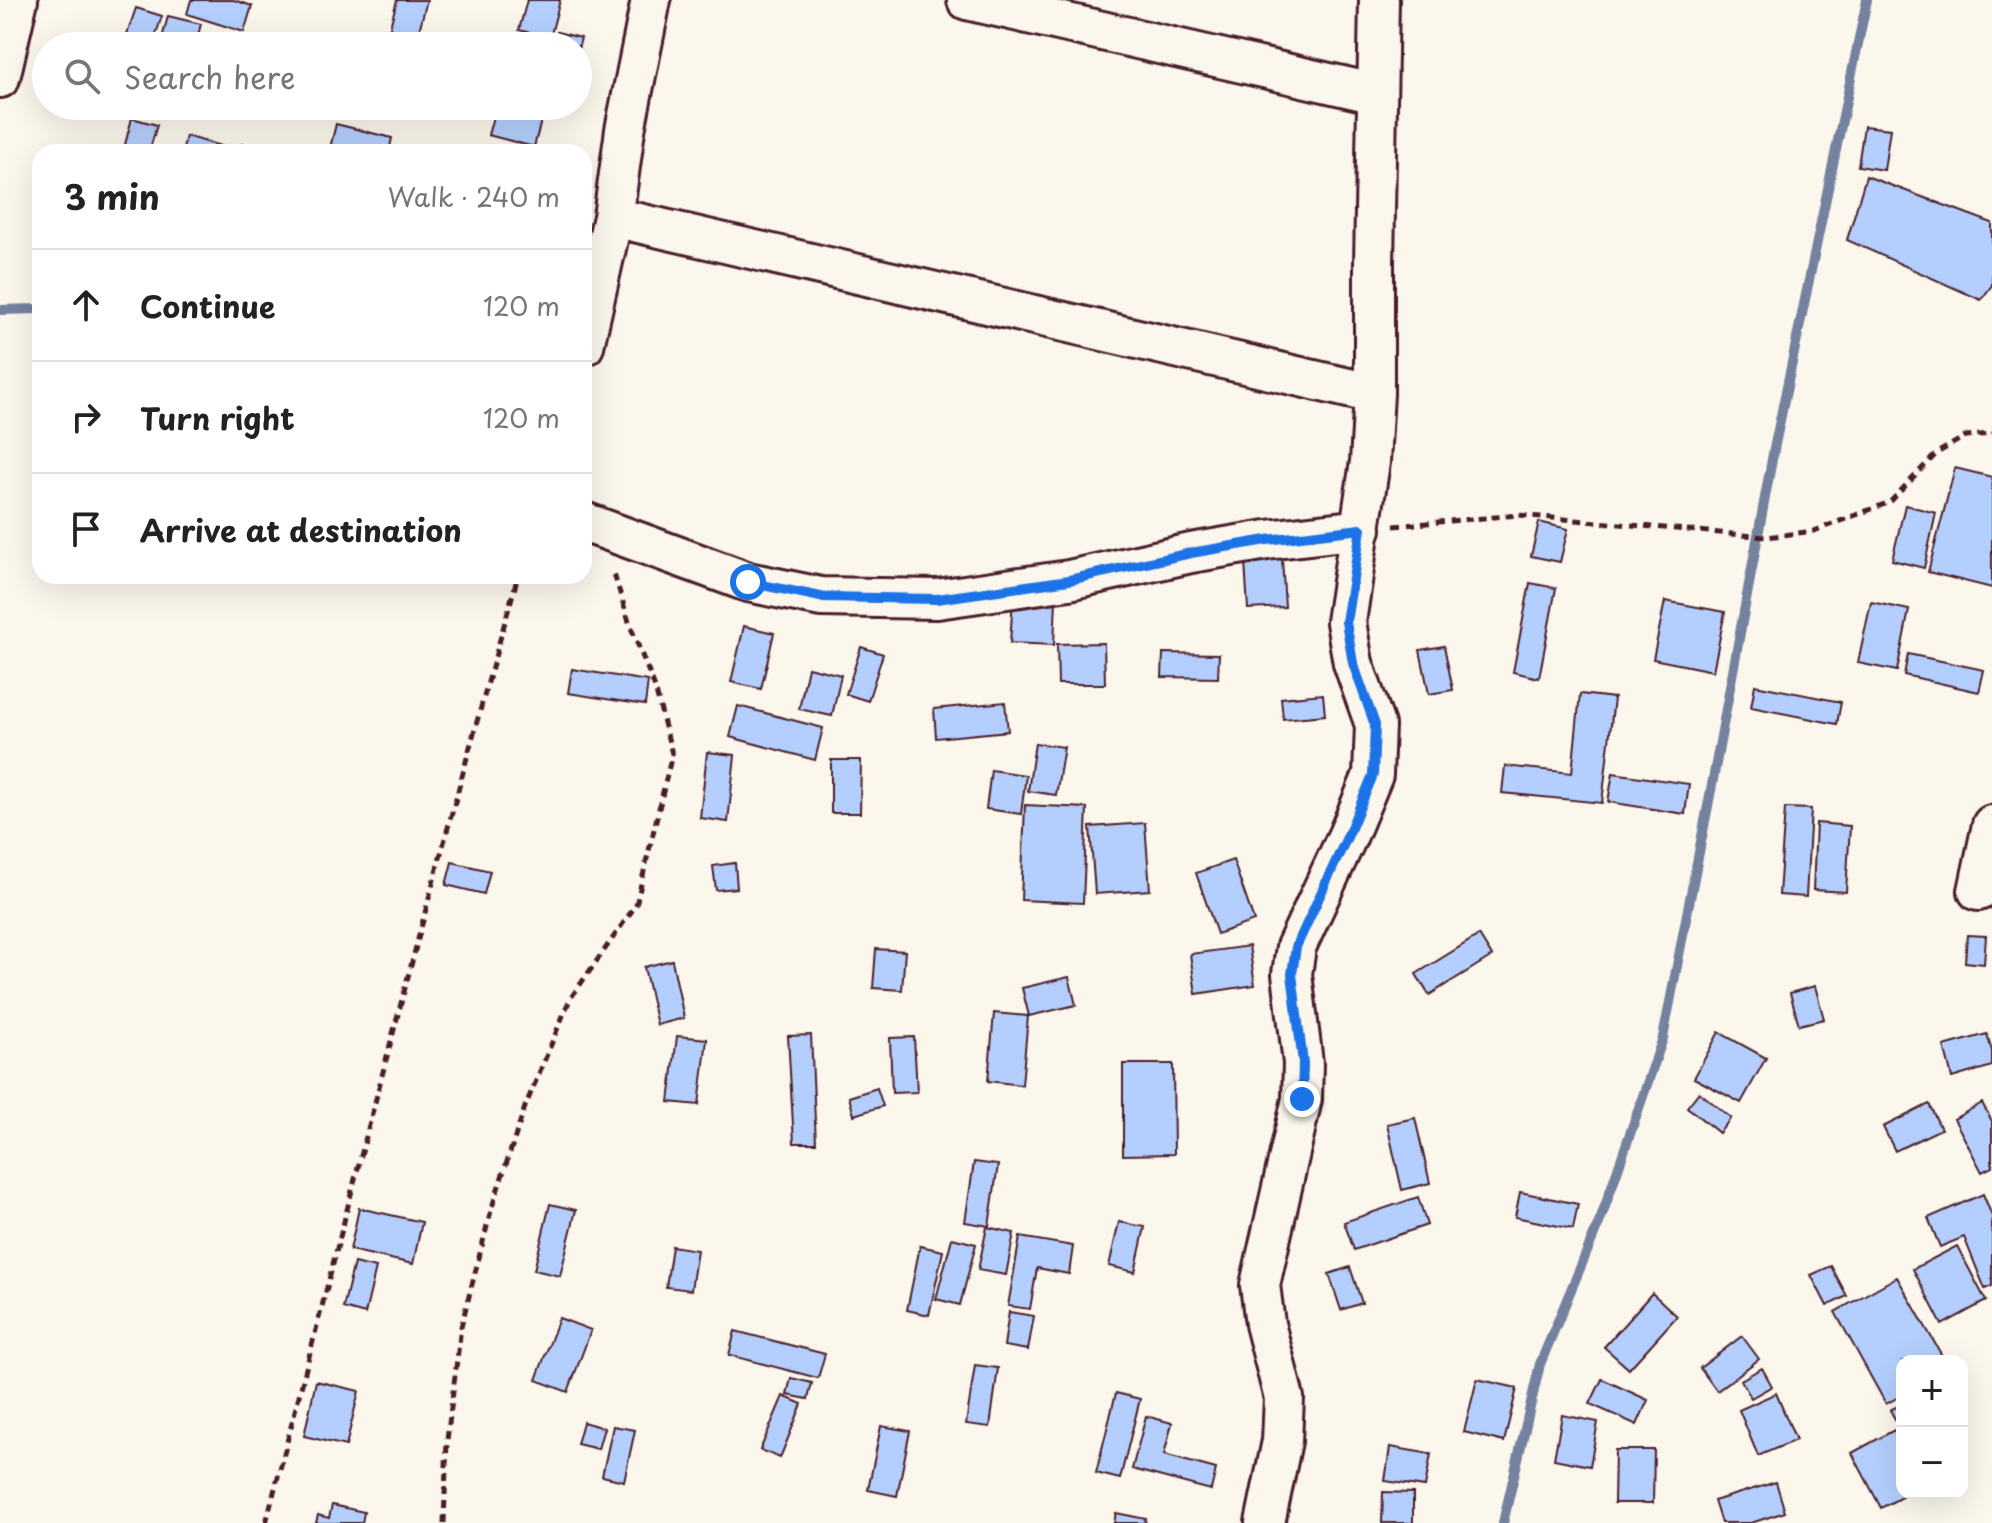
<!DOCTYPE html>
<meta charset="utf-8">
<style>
:root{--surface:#fff;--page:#f2f2f2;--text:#222;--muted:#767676;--line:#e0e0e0}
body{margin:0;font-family:"Playpen Sans",sans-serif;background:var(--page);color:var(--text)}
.controls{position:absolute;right:24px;bottom:24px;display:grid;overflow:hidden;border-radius:16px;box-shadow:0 8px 32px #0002}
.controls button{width:72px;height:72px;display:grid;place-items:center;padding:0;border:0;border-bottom:2px solid var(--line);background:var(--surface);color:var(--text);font:40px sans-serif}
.stop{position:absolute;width:24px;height:24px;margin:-18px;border:6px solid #1a73e8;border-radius:50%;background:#fff}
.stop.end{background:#1a73e8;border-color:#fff;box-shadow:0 2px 8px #0008}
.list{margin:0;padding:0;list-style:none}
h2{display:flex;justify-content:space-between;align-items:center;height:104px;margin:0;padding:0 32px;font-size:34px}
h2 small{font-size:26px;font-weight:400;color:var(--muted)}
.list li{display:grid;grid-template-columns:52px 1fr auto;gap:24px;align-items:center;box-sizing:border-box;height:112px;padding:0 32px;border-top:2px solid var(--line)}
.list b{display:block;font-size:30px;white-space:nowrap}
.list em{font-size:26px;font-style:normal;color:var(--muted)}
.icon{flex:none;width:44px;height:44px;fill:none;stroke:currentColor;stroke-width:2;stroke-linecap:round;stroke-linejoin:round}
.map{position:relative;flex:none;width:1992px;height:1523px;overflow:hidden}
.search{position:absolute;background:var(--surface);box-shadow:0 8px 32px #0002;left:32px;top:32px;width:560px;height:88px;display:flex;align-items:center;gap:20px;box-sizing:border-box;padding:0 28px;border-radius:44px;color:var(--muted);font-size:30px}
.panel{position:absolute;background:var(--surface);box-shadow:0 8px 32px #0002;left:32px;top:144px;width:560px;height:440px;border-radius:24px}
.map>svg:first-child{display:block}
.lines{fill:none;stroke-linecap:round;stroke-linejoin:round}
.stream{stroke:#74829f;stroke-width:10}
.building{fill:#b4cffd;stroke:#4a1f2b;stroke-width:2}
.street-casing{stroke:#4a1f2b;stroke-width:44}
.path{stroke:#4a1f2b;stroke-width:5;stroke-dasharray:8 6;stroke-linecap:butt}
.street{stroke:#fbf7ec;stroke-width:38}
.route{stroke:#1a73e8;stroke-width:10}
</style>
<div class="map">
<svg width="1992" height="1523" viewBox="0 0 1992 1523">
<rect width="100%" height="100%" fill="#fbf7ec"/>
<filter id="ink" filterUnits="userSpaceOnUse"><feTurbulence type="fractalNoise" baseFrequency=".0125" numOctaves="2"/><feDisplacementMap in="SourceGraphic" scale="16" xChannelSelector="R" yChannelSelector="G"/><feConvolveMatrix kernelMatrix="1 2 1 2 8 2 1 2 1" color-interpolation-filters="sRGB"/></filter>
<g filter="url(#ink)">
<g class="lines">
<path class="stream" d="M0 310 40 309
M1503 1523 1540 1364 1601 1218 1663 1038 1712 785 1773 454 1867 0"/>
</g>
<path class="building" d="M191 0H234L252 6 244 32 187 14Z
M397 0H427L415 46H385Z
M527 0H560L550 38 519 30Z
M136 8 162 16 152 46H123Z
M168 16 201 24 195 46H160Z
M557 32 581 38 578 49V46H553Z
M103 106H132L128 117 102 108Z
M370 106H400L397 116 369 109Z
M496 106H545L534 147 488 135Z
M132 118 157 125 149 152H123Z
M336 124 392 138 389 152H329Z
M1864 126 1890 129 1884 170 1858 166Z
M186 136 231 149 230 152H182Z
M242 144 264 152H239Z
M1866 176 1992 223V285L1981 300 1847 240Z
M1955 468 1992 477V588L1928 572Z
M1905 505 1936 513 1924 568 1892 560Z
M1539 522 1568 529 1560 562 1531 556Z
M1281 543 1285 607 1248 609 1244 546Z
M1530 583 1556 588 1539 678 1513 672Z
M1013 598 1056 600 1054 645 1010 643Z
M1665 601 1725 612 1713 671 1653 659Z
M1871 602 1909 610 1897 671 1858 663Z
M744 626 774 633 761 689 731 682Z
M1104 643 1105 684H1058L1057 644Z
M1444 646 1453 690 1429 694 1420 650Z
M861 647 883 654 868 701 846 694Z
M1163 653 1219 654 1218 678 1162 677Z
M1908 654 1984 670 1979 692 1904 675Z
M808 667 841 675 832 716 799 709Z
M572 669 648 681 645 705 568 693Z
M1755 685 1841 702 1837 724 1751 707Z
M1323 694 1325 715 1283 719 1281 698Z
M1580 694 1614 698 1602 803 1502 793 1505 766 1572 773Z
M1005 702 1008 731 936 738 934 709Z
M738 706 823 728 815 760 730 737Z
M1035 743 1064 747 1056 795 1028 791Z
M707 752 735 755 728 822 700 818Z
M831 760H861L860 813H831Z
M991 770 1026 775 1021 814 986 809Z
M1613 773 1689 784 1685 814 1608 802Z
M1025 805 1087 808 1083 903 1021 900Z
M1785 808 1811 809 1806 897 1779 895Z
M1145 823 1150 890 1095 894 1090 827Z
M1816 823 1850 826 1846 892 1813 890Z
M1233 860 1254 921 1217 934 1196 873Z
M452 862 490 871 484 894 446 885Z
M735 863 737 888 716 890 713 866Z
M1479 935 1492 956 1429 995 1416 974Z
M1967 935 1986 936 1984 964 1965 962Z
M1249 946 1255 985 1196 994 1190 954Z
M876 949 905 951 902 990 873 988Z
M672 960 684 1018 657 1025 644 967Z
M1069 977 1076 1005 1029 1016 1022 988Z
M1815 986 1824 1019 1799 1025 1790 993Z
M994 1013 1028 1016 1022 1085 988 1081Z
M1719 1032 1766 1058 1741 1103 1694 1078Z
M1987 1034 1992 1051V1066L1952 1078 1944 1046Z
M811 1035 816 1143H794L788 1036Z
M677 1036 707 1039 699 1105 669 1102Z
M914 1037 917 1092 892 1093 890 1038Z
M1123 1064H1173L1174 1154 1123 1155Z
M877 1088 883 1106 854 1115 849 1097Z
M1699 1092 1731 1118 1719 1133 1687 1107Z
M1982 1103 1992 1121V1167L1982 1172 1954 1119Z
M1929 1104 1941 1129 1895 1151 1883 1127Z
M1415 1118 1430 1183 1402 1190 1387 1124Z
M974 1162 998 1165 989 1226 965 1222Z
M1520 1192 1578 1204 1573 1229 1515 1217Z
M1983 1194 1992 1216V1286L1985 1289 1964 1237 1940 1247 1928 1218Z
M1418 1197 1427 1225 1354 1250 1344 1222Z
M550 1204 576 1210 560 1276 534 1270Z
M359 1208 422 1222 413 1264 350 1250Z
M1119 1222 1145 1227 1135 1272 1109 1266Z
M987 1227 1014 1233 1006 1275 978 1270Z
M1020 1237 1073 1246 1069 1274 1037 1268 1030 1309 1008 1306Z
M952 1238 976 1244 960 1305 936 1299Z
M672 1246 697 1250 691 1290 666 1287Z
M920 1246 943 1251 929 1315 907 1310Z
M1957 1246 1986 1301 1942 1325 1913 1269Z
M354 1263 376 1268 365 1314 343 1308Z
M1831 1266 1847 1296 1827 1306 1811 1275Z
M1350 1267 1362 1303 1341 1310 1329 1274Z
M1897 1277 1945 1361H1902V1395L1886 1404 1835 1312Z
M1652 1293 1677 1316 1629 1369 1604 1347Z
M1009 1312 1034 1316 1028 1350 1004 1346Z
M559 1318 591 1330 568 1392 536 1380Z
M735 1331 825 1354 818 1378 729 1355Z
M1742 1336 1759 1359 1717 1391 1700 1368Z
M975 1365 998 1368 990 1427 966 1424Z
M1762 1368 1772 1386 1751 1398 1741 1380Z
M791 1378 812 1383 808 1399 787 1395Z
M1477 1379 1517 1388 1504 1442 1464 1432Z
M1602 1379 1648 1400 1637 1425 1590 1404Z
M316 1381 359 1391 346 1446 304 1436Z
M1116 1393 1140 1399 1120 1479 1096 1473Z
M1776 1393 1796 1440 1758 1456 1739 1410Z
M783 1396 802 1404 780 1458 760 1450Z
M1902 1404V1432L1890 1410Z
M1562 1415 1598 1422 1590 1466 1554 1459Z
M1146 1416 1172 1423 1164 1455 1216 1469 1211 1490 1132 1469Z
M583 1422 604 1428 598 1449 577 1444Z
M613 1426 635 1430 624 1481 602 1476Z
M881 1426 910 1431 897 1496 868 1490Z
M1894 1430 1902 1445V1493H1909L1881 1508 1852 1453Z
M1390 1447 1431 1454 1425 1487 1385 1481Z
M1615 1450H1654L1653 1503H1614Z
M1776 1482 1785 1512 1751 1523H1721L1714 1501Z
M1383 1492 1413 1493V1523H1382Z
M332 1505 364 1512 362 1523H316L318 1515 329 1518Z
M1116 1513 1146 1519 1145 1523H1114Z"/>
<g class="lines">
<defs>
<path id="street" d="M967 0 1377 94
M0 78 18 0
M613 217 1374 394
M584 346 613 217 625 130 651 0
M584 522 748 582 821 597 937 599 1069 580 1191 553 1267 540 1361 529
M1978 891 1992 825
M1265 1523 1282 1441 1284 1398 1265 1324 1260 1285 1302 1099 1303 1063 1292 974 1296 947 1348 835 1373 775 1375 725 1353 663 1346 622 1370 462 1374 394V263L1379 0"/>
</defs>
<use href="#street" class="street-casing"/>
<path class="path" d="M1394 526 1518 515 1766 537 1814 531 1890 502 1937 453 1966 436 1992 434
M266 1523C348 1207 428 890 518 576
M444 1523 447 1440 461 1327 492 1207 525 1107 570 999 636 905 672 754 655 688 630 625 613 571"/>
<use href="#street" class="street"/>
</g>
</g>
<g class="lines" filter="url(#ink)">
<path class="route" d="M748 582 821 597 937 599 1069 580 1191 553 1267 540 1361 529 1346 622 1353 663 1375 725 1373 775 1348 835 1296 947 1292 974 1303 1063 1302 1099"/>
</g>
</svg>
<div class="controls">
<button>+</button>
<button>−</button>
</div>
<div class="stop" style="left:748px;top:582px"></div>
<div class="stop end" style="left:1302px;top:1099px"></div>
<div class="search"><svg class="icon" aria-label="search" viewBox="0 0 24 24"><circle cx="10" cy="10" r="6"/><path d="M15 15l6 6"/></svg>Search here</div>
<section class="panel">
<h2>3 min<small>Walk · 240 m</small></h2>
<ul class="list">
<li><svg class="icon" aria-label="ahead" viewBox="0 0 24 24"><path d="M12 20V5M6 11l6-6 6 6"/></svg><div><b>Continue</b></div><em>120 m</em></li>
<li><svg class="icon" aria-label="right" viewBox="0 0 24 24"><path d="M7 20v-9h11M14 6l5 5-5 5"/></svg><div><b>Turn right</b></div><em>120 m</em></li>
<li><svg class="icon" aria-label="arrive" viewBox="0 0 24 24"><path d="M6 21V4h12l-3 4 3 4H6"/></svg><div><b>Arrive at destination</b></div></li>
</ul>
</section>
</div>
